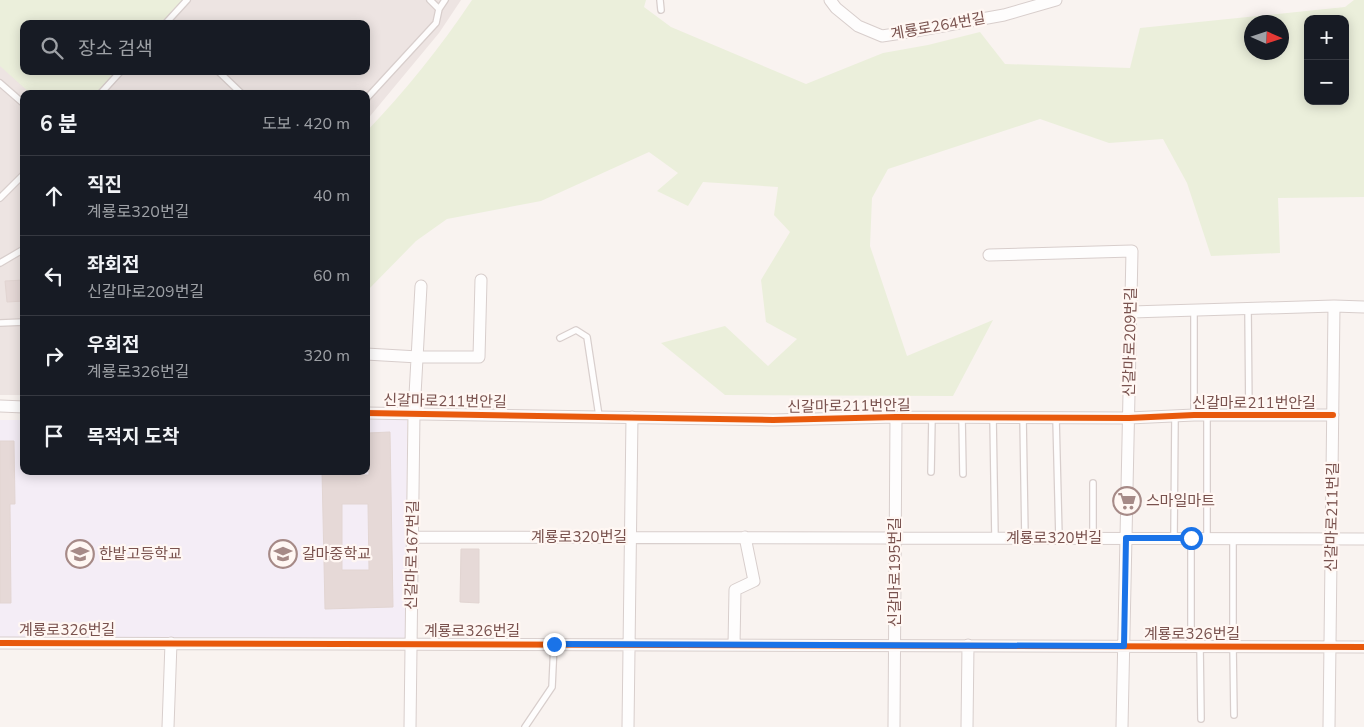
<!DOCTYPE html>
<html lang="ko">
<meta charset="utf-8">
<style>
:root{--surface:#171b24;--page:#242831;--text:#f1f3f6;--muted:#9ea1a6;--line:#363941}
body{margin:0;font-family:"Nunito Sans","Noto Sans KR",sans-serif;background:var(--page);color:var(--text)}
.controls{position:absolute;right:15px;top:15px;display:grid;overflow:hidden;border-radius:10px;box-shadow:0 2px 12px #0003}
.controls button{width:45px;height:45px;display:grid;place-items:center;padding:0;border:0;border-bottom:1px solid var(--line);background:var(--surface);color:var(--text);font:25px sans-serif}
.compass{position:absolute;left:1244px;top:15px;width:45px;height:45px;border-radius:50%;background:var(--surface);box-shadow:0 2px 12px #0003;rotate:93deg}
.stop{position:absolute;width:15px;height:15px;margin:-11px;border:4px solid #1a73e8;border-radius:50%;background:#fff}
.stop.end{background:#1a73e8;border-color:#fff;box-shadow:0 1px 5px #0008}
.list{margin:0;padding:0;list-style:none}
h2{display:flex;justify-content:space-between;align-items:center;height:65px;margin:0;padding:0 20px;font-size:21px}
h2 small{font-size:16px;font-weight:400;color:var(--muted)}
.list li{display:grid;grid-template-columns:32px 1fr auto;gap:15px;align-items:center;box-sizing:border-box;height:80px;padding:0 20px;border-top:1px solid var(--line)}
.list b{display:block;font-size:19px;white-space:nowrap}
.list p{margin:0;font-size:16px;white-space:nowrap;color:var(--muted)}
.list em{font-size:16px;font-style:normal;color:var(--muted)}
.icon{flex:none;width:28px;height:28px;fill:none;stroke:currentColor;stroke-width:2;stroke-linecap:round;stroke-linejoin:round}
.map{position:relative;flex:none;width:1364px;height:727px;overflow:hidden}
.search{position:absolute;background:var(--surface);box-shadow:0 2px 12px #0003;left:20px;top:20px;width:350px;height:55px;display:flex;align-items:center;gap:12px;box-sizing:border-box;padding:0 18px;border-radius:10px;color:var(--muted);font-size:19px}
.panel{position:absolute;background:var(--surface);box-shadow:0 2px 12px #0003;left:20px;top:90px;width:350px;height:385px;border-radius:10px}
.map>svg:first-child{display:block}
.industrial{fill:#ede4e2;fill-rule:evenodd}
.education{fill:#f4edf6}
.green{fill:#ebefdb;fill-rule:evenodd}
.building{fill:#e6d9d7;stroke:#e2d5d2;fill-rule:evenodd}
.lines{fill:none;stroke-linecap:round;stroke-linejoin:round}
.service-casing{stroke:#d8cecc;stroke-width:8}
.minor-casing{stroke:#d8cecc;stroke-width:13}
.service{stroke:#fefdfd;stroke-width:5.5}
.minor{stroke:#fefdfd;stroke-width:11}
.cycleway-casing{stroke:#fff7f3;stroke-width:9}
.cycleway{stroke:#e8590c;stroke-width:6}
.route{stroke:#1a73e8;stroke-width:6}
.labels{text-anchor:middle;dominant-baseline:central;stroke-width:4.5;stroke-linejoin:round;paint-order:stroke}
.street-label{font-size:15px;fill:#79524e;stroke:#fff7f3}
.poi-label{font-size:15px;fill:#79524e;stroke:#fff7f3;text-anchor:start}
</style>
<div class="map">
<svg width="1364" height="727" viewBox="0 0 1364 727">
<rect width="100%" height="100%" fill="#f9f3f0"/>
<path class="industrial" d="M0 0H461L439 33 366 121V94H24V395H0ZM24 24H366V71H24Z"/>
<path class="education" d="M407 419 406 639 0 637V420H24V471H366V420Z"/>
<path class="green" d="M0 0H184L163 24H24V71H120L100 94H31L0 66Z
M472 0H646L644 7 671 27 806 84 883 53 928 45 980 32 1005 64 1130 68 1140 28 1345 7 1354 0H1364V197L1278 198 1280 253 1211 256 1187 183 1163 139 1109 143 1040 119 888 169 872 198 870 246 907 356 993 320 953 396 725 395 661 343 725 326 768 366 797 339 766 322 761 280 790 232 774 215 778 187 703 182 688 206 657 191 678 173 649 152 541 201 447 219 416 241 366 292V132C406 90 440 48 472 0ZM1308 19H1345V101H1308ZM1252 22H1282V52H1252Z"/>
<path class="building" d="M24 280V301L7 302 5 281Z
M390 432 393 607 325 609 322 471H342V475H369L368 433ZM342 504H368L369 570H342Z
M0 441H14L15 504H10L11 603H0Z
M461 549H479V603L460 602Z"/>
<g class="lines">
<defs>
<path id="service" d="M660 0 661 10
M439 9 445 0
M165 24 187 0
M218 71 242 94
M0 83 24 104
M100 94 121 71
M366 99 436 23 439 9 430 0
M0 198 24 174
M0 263 24 249
M1248 309 1249 415
M0 323 24 322
M560 338 576 330 587 337 599 416
M1194 415V310
M962 417 963 474
M993 417 995 538
M1023 417 1025 538
M1056 418 1059 538
M931 472 932 417
M1093 483V538
M1174 538 1175 416
M1207 538V415
M1233 538V646L1234 715
M1191 646V538
M1200 646 1201 719
M525 727 552 687 554 644"/>
<path id="minor" d="M830 0 836 8 858 26 882 36 915 31 1004 15 1056 0
M989 255 1132 251 1122 727
M1131 312 1334 306 1364 307
M366 354 418 357H479L481 280
M0 406 24 407
M366 413 773 420 896 417 1129 418 1194 415H1333
M413 537 1364 539
M0 643 1364 647
M734 645 735 590 754 581 745 537
M168 727 171 643
M410 727 414 413 421 286
M628 727 632 417
M894 727 896 417
M967 727 968 645
M1329 727 1334 306"/>
</defs>
<use href="#service" class="service-casing"/>
<use href="#minor" class="minor-casing"/>
<use href="#service" class="service"/>
<use href="#minor" class="minor"/>
<defs>
<path id="cycleway" d="M366 413 773 420 896 417 1129 418 1194 415H1333
M0 643 1364 647"/>
</defs>
<use href="#cycleway" class="cycleway-casing"/>
<use href="#cycleway" class="cycleway"/>
</g>
<g class="lines">
<path class="route" d="M554 644 1124 646 1126 538H1191"/>
</g>
<defs>
<symbol id="supermarket-ring" viewBox="-11 -11 22 22"><circle r="9.5" fill="#fff7f3" stroke="#a68a87" stroke-width="1.5"/><path d="M-6-5.5h2.5l.6 2H6L4.5 2H-2.5L-4.4-4H-6ZM-1.5 3.2a1.3 1.3 0 1 0 .1 0ZM3 3.2a1.3 1.3 0 1 0 .1 0Z" fill="#a68a87"/></symbol>
<symbol id="school-ring" viewBox="-11 -11 22 22"><circle r="9.5" fill="#fff7f3" stroke="#a68a87" stroke-width="1.5"/><path d="M0-5L7-2L0 1L-7-2ZM-4 1L0 2.5L4 1V4Q0 6-4 4Z" fill="#a68a87"/></symbol>
</defs>
<g fill-rule="evenodd">
<use href="#supermarket-ring" x="1111" y="485" width="32" height="32"/>
<use href="#school-ring" x="64" y="538" width="32" height="32"/>
<use href="#school-ring" x="267" y="538" width="32" height="32"/>
</g>
<g class="labels">
<g class="street-label">
<text transform="translate(938 26) rotate(-10)">계룡로264번길</text>
<text transform="translate(1130 342) rotate(-89)">신갈마로209번길</text>
<text transform="translate(445 401) rotate(1)">신갈마로211번안길</text>
<text x="1254" y="403">신갈마로211번안길</text>
<text transform="translate(849 406) rotate(-1)">신갈마로211번안길</text>
<text transform="translate(1332 517) rotate(-89)">신갈마로211번길</text>
<text x="579" y="537">계룡로320번길</text>
<text x="1054" y="538">계룡로320번길</text>
<text transform="translate(412 555) rotate(-89)">신갈마로167번길</text>
<text transform="translate(895 572) rotate(-90)">신갈마로195번길</text>
<text x="67" y="630">계룡로326번길</text>
<text x="472" y="631">계룡로326번길</text>
<text x="1192" y="634">계룡로326번길</text>
</g>
<g class="poi-label">
<text x="1146" y="501">스마일마트</text>
<text x="99" y="554">한밭고등학교</text>
<text x="302" y="554">갈마중학교</text>
</g>
</g>
</svg>
<div class="controls">
<button>+</button>
<button>−</button>
</div>
<svg class="compass" viewBox="-18 -18 36 36"><path d="M0-13l5 13h-10z" fill="#e53935"/><path d="M0 13l5-13h-10z" fill="#9ea1a6"/></svg>
<div class="stop" style="left:1191px;top:538px"></div>
<div class="stop end" style="left:554px;top:644px"></div>
<div class="search"><svg class="icon" aria-label="search" viewBox="0 0 24 24"><circle cx="10" cy="10" r="6"/><path d="M15 15l6 6"/></svg>장소 검색</div>
<section class="panel">
<h2>6 분<small>도보 · 420 m</small></h2>
<ul class="list">
<li><svg class="icon" aria-label="ahead" viewBox="0 0 24 24"><path d="M12 20V5M6 11l6-6 6 6"/></svg><div><b>직진</b><p>계룡로320번길</p></div><em>40 m</em></li>
<li><svg class="icon" aria-label="left" viewBox="0 0 24 24"><path d="M17 20v-9H6M10 6l-5 5 5 5"/></svg><div><b>좌회전</b><p>신갈마로209번길</p></div><em>60 m</em></li>
<li><svg class="icon" aria-label="right" viewBox="0 0 24 24"><path d="M7 20v-9h11M14 6l5 5-5 5"/></svg><div><b>우회전</b><p>계룡로326번길</p></div><em>320 m</em></li>
<li><svg class="icon" aria-label="arrive" viewBox="0 0 24 24"><path d="M6 21V4h12l-3 4 3 4H6"/></svg><div><b>목적지 도착</b></div></li>
</ul>
</section>
</div>
